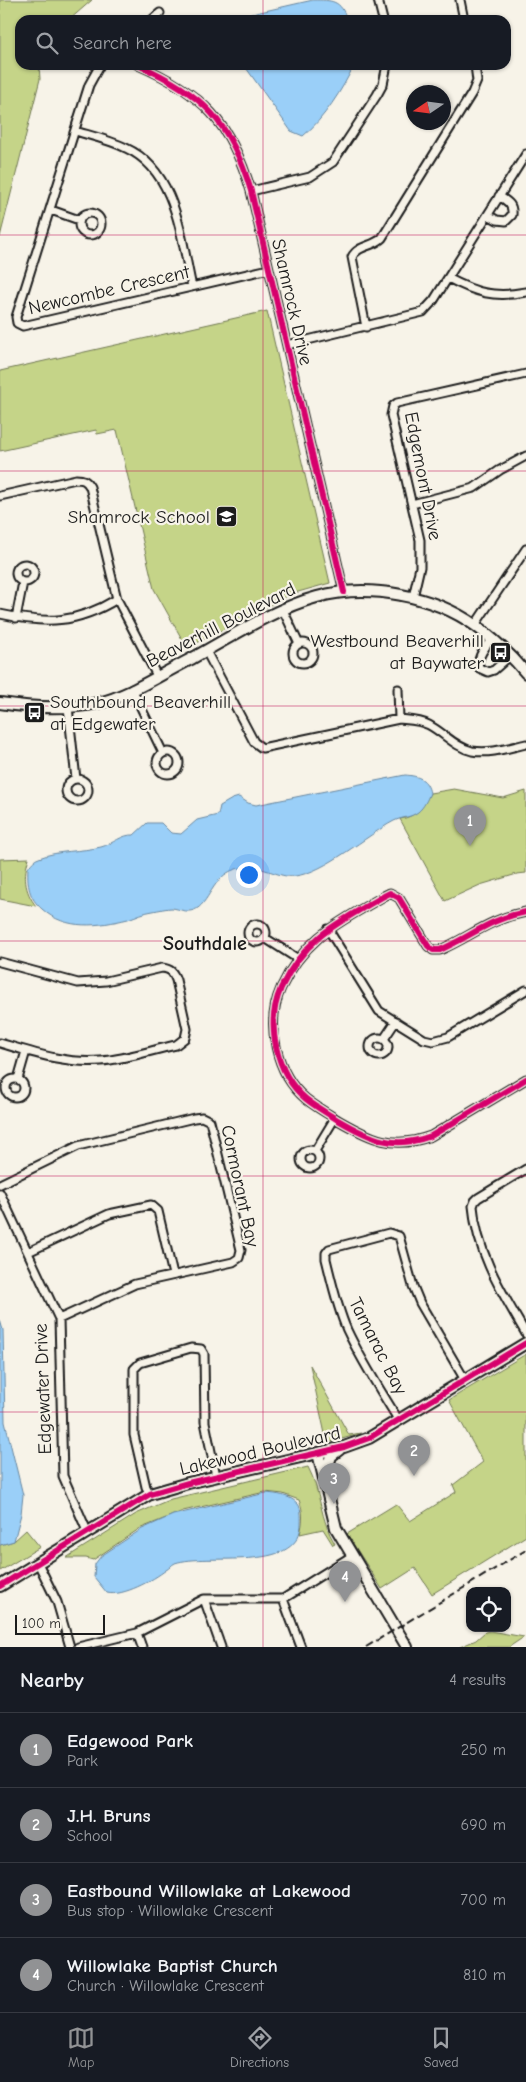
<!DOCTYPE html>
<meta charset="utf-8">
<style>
:root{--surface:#171b24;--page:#242831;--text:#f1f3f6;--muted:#9ea1a6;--line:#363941;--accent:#919294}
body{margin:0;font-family:"Comic Neue",sans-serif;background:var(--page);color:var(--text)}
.controls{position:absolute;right:15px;bottom:15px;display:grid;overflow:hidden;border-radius:10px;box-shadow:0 1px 4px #0004}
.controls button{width:45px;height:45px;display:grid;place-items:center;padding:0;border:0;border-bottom:1px solid var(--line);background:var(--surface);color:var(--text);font:25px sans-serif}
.compass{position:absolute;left:406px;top:85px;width:45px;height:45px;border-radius:50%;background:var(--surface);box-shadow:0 1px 4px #0004;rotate:257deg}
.scale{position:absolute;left:15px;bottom:12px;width:90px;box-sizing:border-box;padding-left:5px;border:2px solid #1c1c1c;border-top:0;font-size:14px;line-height:18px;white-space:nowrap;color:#1c1c1c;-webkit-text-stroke:4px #f7f3e8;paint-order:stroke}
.you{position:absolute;left:248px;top:874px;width:18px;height:18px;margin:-12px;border:4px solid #fff;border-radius:50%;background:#1a73e8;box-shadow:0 0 0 8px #1a73e833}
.badge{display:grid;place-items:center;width:32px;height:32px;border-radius:50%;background:var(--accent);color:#fff;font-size:16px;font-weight:700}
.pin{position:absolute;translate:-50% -41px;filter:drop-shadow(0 1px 2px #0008)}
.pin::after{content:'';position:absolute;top:26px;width:18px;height:15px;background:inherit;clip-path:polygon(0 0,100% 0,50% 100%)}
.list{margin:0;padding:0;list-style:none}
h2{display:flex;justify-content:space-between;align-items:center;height:65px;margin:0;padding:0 20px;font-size:21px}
h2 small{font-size:16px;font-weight:400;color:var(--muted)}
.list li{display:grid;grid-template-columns:32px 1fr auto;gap:15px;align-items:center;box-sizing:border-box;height:75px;padding:0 20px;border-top:1px solid var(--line)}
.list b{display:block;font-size:19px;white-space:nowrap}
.list p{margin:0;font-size:16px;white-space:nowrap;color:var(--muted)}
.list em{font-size:16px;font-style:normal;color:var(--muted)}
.icon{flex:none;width:28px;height:28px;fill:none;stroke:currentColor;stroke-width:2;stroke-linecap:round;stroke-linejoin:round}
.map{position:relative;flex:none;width:526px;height:1647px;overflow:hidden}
.search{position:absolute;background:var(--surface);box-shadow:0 1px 4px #0004;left:15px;right:15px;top:15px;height:55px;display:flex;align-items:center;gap:12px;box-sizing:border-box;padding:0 18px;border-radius:15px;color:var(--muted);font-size:19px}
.sheet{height:365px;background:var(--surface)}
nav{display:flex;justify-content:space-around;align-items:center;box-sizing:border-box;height:70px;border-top:1px solid var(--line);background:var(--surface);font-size:14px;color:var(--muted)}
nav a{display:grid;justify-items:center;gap:2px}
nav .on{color:var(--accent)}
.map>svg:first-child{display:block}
.green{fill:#c5d488;stroke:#707852}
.water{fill:#9acff8;stroke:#6887a0}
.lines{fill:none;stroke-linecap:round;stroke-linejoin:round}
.street-casing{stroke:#1c1c1c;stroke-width:11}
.secondary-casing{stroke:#1c1c1c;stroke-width:14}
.street{stroke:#f7f3e8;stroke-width:7}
.secondary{stroke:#f7f3e8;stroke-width:10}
.rail{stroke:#1c1c1c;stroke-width:2;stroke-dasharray:8 4;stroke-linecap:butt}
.cycleway-casing{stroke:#f7f3e8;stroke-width:9}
.cycleway{stroke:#d6006c;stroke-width:6}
.grid{fill:none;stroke:#c2185b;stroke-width:1;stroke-opacity:0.55}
.labels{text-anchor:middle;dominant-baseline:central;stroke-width:4.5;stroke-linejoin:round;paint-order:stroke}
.street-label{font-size:19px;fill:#1c1c1c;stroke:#f7f3e8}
.poi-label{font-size:19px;fill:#1c1c1c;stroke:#f7f3e8;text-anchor:end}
.neighbourhood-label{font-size:20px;font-weight:bold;fill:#1c1c1c;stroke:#f7f3e8}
</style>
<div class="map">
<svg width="526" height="1647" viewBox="0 0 526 1647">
<rect width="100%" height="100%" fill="#f7f3e8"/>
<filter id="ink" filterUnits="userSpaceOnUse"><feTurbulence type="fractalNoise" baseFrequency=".02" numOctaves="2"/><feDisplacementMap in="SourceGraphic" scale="10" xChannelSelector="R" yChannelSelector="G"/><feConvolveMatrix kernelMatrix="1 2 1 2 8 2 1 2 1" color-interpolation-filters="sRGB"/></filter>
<g filter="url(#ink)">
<path class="green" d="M0 0H92L69 20H20V65H39L40 79 0 237Z
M267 311 330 583 291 594 187 648 154 589 117 430 97 434 96 430 0 451V371Z
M454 789 503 798 526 791V873L517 874 480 885 445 901 400 819C417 817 423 806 430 793Z
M29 858C23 875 24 891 36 906L0 899V859Z
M526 1354V1536L432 1594 415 1568 382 1589 347 1534 396 1504 410 1521 456 1492 453 1485 483 1462 449 1400Z
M310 1365 349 1435 361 1433 360 1434 327 1443Z
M308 1467C321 1491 320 1520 335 1544L333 1545 323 1529 300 1534C303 1522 304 1512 299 1500L283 1494 265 1492 183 1511 139 1529 93 1560 86 1558H66L136 1514 171 1499Z
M26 1530 40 1547 0 1571V1545L14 1541Z
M490 1631 524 1637 509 1647H460L476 1640 485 1632Z"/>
<path class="water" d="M313 0C332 0 341 0 347 20H238L247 15Z
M244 65H354C343 89 323 120 303 136L291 131Z
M405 775C419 776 427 779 430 793 427 800 424 807 418 812 410 818 402 817 394 821 367 835 324 873 295 876 278 879 261 862 236 869 212 876 209 905 194 910 186 913 180 909 172 908 166 908 159 910 153 911 145 912 136 916 128 919 99 926 66 931 42 909 29 898 27 885 28 868 31 864 33 860 39 858 59 850 80 852 101 847 113 844 122 834 134 835L147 823H161L171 833 181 834 197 820 218 815 220 806 232 799 239 797 248 803 256 805Z
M0 1320 3 1330 5 1422 23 1495 21 1514 14 1541 0 1545Z
M266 1493C276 1494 290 1495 298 1504 302 1509 301 1520 301 1526 296 1574 208 1552 175 1563 171 1565 170 1568 166 1570 153 1580 123 1597 107 1593L94 1577 95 1564 101 1556 142 1529 173 1515Z"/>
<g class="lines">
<defs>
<path id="street" d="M378 0 383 20
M460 0 464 20
M152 20 160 13
M100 65 89 85 16 317 17 323 23 326 269 269
M138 65C203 93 231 123 251 191L344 592
M75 131C92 136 110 140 126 148 177 171 181 239 192 287
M251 191 310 177 333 162 377 95 383 84 387 65
M51 210 79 220
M79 224a11 11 0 1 1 22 0a11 11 0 1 1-22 0Z
M488 215 497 220 506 221 512 215C513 204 508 202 499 196
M448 278C476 293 494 298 526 292
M366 327 352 257C358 245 373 247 382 238L472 93 477 81 475 65
M287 345 423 312 434 300 526 154
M0 496 76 479C83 479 86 480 90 487L117 599 157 676
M412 504 474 488 500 470 526 456
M16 573a9 9 0 1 1 18 0a9 9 0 1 1-18 0Z
M413 597 420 567V540L391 415 393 406 397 403 526 374
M283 610 299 644
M0 614C46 624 76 624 117 599
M16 618 23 582
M475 625 526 549
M492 638C486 647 476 657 479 668L488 672 494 670 511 655
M293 653a10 10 0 1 1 20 0a10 10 0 1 1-20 0Z
M206 651 254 742 262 748 399 719C409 720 420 720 429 725 444 733 455 747 472 751 491 754 508 748 526 744
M132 689 163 753
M398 689 399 719
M68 707 76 779
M157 763a11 11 0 1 1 22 0a11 11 0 1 1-22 0Z
M66 790a11 11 0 1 1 22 0a11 11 0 1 1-22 0Z
M526 912C489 919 472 936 440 950H433L428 946 399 898 390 893 384 896C338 923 305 937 281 988 265 1024 276 1074 306 1099 316 1107 328 1114 338 1120 371 1139 393 1150 431 1136L526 1079
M248 933a9 9 0 1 1 18 0a9 9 0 1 1-18 0Z
M328 929 379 1011 424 1039 433 1041 448 1037 526 990
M265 938 298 959
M0 962 78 983 106 981 162 968C171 969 173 972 176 980L187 1029 185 1038 176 1045C152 1050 126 1059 101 1061 66 1064 34 1053 0 1043
M370 1047a9 9 0 1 1 18 0a9 9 0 1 1-18 0Z
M384 1039 396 1021
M6 1088a9 9 0 1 1 18 0a9 9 0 1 1-18 0Z
M18 1079 26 1051
M301 1159a9 9 0 1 1 18 0a9 9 0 1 1-18 0Z
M315 1151 335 1118
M526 1169 478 1198 475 1201 473 1206C477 1254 503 1294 526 1334
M0 1184 78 1146 194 1118 202 1117 210 1121 241 1250 239 1258 233 1262 135 1284 59 1319
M0 1193 59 1319 63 1476 87 1531
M28 1252 109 1214 151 1205 158 1211 173 1275
M399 1421C381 1391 362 1362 347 1330 337 1307 332 1283 326 1259V1253L329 1249 389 1233 399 1236 413 1286 420 1303 465 1380
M150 1494 146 1487 134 1435V1369L140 1363 191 1348 201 1349 204 1354 205 1422 216 1476
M38 1563 57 1602 70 1647
M204 1599 221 1647
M283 1599 301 1647
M137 1633 142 1647
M78 1647 137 1633 204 1599H283L352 1556"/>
<path id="secondary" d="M0 703C33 708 65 710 98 703 129 696 163 673 191 659 229 638 275 608 317 597 368 583 433 595 476 626 495 640 511 655 526 673
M318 1453 336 1528 407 1647
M325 1476 331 1456 340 1449
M0 1586 150 1494 188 1483 344 1447 369 1438 526 1343"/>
</defs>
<use href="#street" class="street-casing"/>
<use href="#secondary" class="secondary-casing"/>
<use href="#street" class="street"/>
<use href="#secondary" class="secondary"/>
<path class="rail" d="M366 1647 526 1550"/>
<defs>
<path id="cycleway" d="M138 65C203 93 231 123 251 191L344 592
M526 912C489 919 472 936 440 950H433L428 946 399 898 390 893 384 896C338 923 305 937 281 988 265 1024 276 1074 306 1099 316 1107 328 1114 338 1120 371 1139 393 1150 431 1136L526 1079
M0 1586 150 1494 188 1483 344 1447 369 1438 526 1343"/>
</defs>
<use href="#cycleway" class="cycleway-casing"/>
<use href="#cycleway" class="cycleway"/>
</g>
</g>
<path class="grid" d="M263 0V20M263 65V1647M0 235H526M0 471H526M0 706H526M0 941H526M0 1176H526M0 1412H526"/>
<defs>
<symbol id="school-square" viewBox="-11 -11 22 22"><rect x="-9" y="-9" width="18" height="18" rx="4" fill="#1c1c1c" stroke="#f7f3e8"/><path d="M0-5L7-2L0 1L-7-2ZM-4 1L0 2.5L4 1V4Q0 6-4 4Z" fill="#fff"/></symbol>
<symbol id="bus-square" viewBox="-11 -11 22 22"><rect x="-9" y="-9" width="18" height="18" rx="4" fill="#1c1c1c" stroke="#f7f3e8"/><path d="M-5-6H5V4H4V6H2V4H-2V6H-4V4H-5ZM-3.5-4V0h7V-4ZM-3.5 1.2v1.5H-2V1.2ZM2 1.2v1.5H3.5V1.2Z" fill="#fff"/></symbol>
</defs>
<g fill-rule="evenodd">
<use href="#school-square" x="214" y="504" width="25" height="25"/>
<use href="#bus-square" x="488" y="640" width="25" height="25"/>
<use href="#bus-square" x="22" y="700" width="25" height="25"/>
</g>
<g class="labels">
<g class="street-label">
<text transform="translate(109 290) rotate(-13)">Newcombe Crescent</text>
<text transform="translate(292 302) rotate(77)">Shamrock Drive</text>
<text transform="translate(423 476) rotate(79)">Edgemont Drive</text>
<text transform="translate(221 625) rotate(-27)">Beaverhill Boulevard</text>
<text transform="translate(240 1186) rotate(78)">Cormorant Bay</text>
<text transform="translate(378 1346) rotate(63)">Tamarac Bay</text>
<text transform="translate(43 1389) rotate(-92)">Edgewater Drive</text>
<text transform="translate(260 1451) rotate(-13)">Lakewood Boulevard</text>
</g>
<g class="poi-label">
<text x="210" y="517">Shamrock School</text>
<text x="484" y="641">Westbound Beaverhill<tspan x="484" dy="22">at Baywater</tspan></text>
<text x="50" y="702" text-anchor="start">Southbound Beaverhill<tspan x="50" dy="22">at Edgewater</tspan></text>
</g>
<g class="neighbourhood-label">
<text x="205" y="943">Southdale</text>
</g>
</g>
</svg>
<div class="controls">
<button><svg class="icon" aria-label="locate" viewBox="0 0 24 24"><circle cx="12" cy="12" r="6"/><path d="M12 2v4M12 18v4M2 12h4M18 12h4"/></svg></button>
</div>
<svg class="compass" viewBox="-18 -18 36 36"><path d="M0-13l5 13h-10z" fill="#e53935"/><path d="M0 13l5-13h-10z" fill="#9ea1a6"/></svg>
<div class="scale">100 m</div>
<div class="you"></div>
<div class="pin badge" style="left:470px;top:846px">1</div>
<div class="pin badge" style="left:414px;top:1476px">2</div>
<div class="pin badge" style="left:334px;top:1504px">3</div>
<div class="pin badge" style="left:345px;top:1602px">4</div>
<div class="search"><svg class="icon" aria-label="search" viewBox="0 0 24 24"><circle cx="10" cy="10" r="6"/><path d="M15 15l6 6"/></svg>Search here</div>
</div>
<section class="sheet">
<h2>Nearby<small>4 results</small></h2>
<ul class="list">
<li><span class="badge">1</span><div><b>Edgewood Park</b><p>Park</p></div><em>250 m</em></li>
<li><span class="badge">2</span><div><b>J.H. Bruns</b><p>School</p></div><em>690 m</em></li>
<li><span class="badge">3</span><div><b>Eastbound Willowlake at Lakewood</b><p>Bus stop · Willowlake Crescent</p></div><em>700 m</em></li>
<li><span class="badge">4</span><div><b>Willowlake Baptist Church</b><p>Church · Willowlake Crescent</p></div><em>810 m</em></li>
</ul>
</section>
<nav>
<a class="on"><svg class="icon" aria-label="map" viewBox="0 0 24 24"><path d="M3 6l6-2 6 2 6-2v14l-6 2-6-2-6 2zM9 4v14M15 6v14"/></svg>Map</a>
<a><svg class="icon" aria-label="directions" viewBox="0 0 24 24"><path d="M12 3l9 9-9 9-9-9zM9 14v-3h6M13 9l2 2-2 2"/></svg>Directions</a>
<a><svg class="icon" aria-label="saved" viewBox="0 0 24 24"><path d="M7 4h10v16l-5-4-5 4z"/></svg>Saved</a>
</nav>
